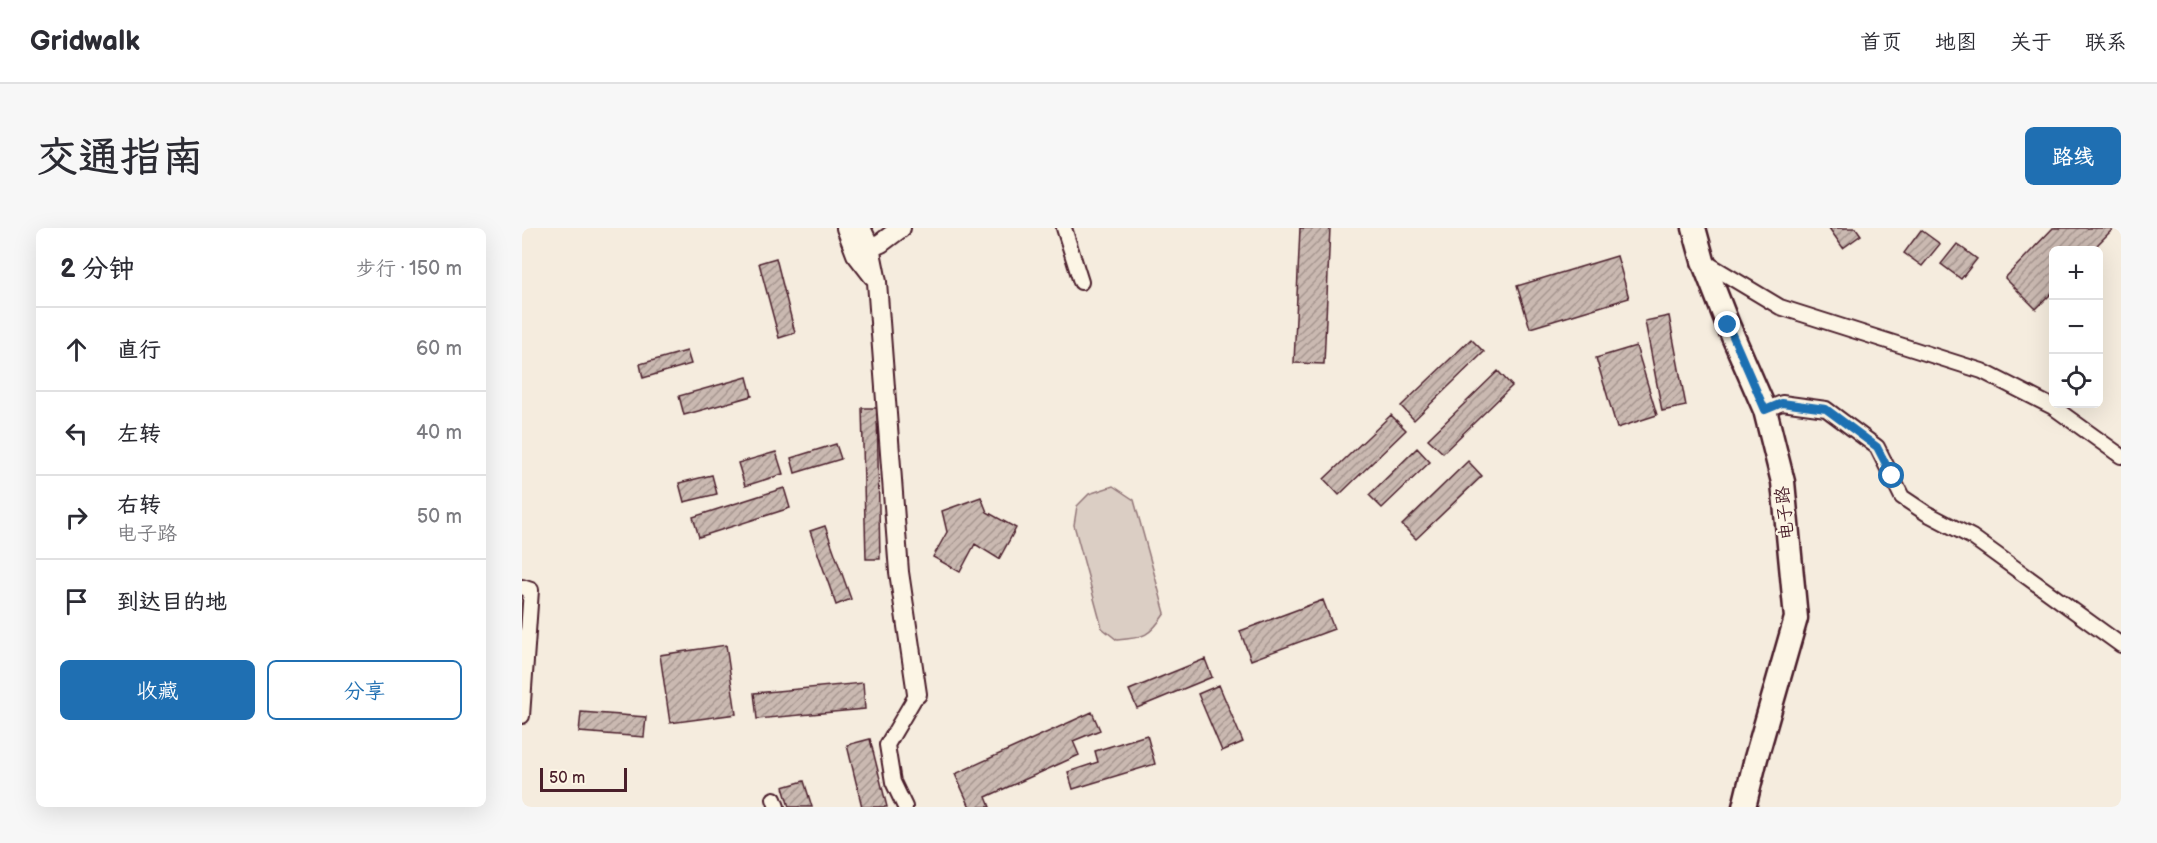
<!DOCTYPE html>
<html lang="zh">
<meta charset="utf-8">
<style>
:root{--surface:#fff;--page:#f7f7f7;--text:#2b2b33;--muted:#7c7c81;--line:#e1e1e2;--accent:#1f6fb2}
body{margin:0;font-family:"Balsamiq Sans","LXGW WenKai TC",sans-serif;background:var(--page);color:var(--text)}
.controls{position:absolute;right:18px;top:18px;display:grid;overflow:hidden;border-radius:9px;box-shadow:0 6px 24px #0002}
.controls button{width:54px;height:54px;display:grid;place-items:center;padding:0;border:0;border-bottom:2px solid var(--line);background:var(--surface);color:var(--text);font:30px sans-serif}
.scale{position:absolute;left:18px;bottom:15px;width:87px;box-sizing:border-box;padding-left:6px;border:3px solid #4a1f2b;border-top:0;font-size:16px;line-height:21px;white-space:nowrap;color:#4a1f2b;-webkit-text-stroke:4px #fcf5e5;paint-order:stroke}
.stop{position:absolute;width:18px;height:18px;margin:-14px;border:4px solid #1f6fb2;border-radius:50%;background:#fff}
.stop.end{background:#1f6fb2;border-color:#fff;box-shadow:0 2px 6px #0008}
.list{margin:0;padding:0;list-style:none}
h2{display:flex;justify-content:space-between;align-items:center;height:78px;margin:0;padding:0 24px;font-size:26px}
h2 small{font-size:20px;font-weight:400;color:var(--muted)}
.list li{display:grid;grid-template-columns:39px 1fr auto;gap:18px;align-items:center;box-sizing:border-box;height:84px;padding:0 24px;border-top:2px solid var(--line)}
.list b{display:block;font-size:22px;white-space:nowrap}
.list p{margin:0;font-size:20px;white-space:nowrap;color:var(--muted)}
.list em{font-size:20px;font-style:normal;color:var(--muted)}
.actions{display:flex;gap:12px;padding:18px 24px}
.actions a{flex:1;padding:14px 0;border:2px solid var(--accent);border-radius:9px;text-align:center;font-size:21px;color:var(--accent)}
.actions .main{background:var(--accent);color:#fff}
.icon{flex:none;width:33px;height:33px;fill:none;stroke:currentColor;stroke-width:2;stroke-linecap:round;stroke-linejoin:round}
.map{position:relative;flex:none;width:1599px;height:579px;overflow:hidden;border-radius:9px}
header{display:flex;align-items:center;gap:36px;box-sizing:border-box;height:84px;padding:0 30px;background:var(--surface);border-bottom:2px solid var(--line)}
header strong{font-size:28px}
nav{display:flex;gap:33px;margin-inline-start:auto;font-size:21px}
.intro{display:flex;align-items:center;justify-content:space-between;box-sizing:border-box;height:144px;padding:0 36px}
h1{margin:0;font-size:42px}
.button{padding:15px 27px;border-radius:9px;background:var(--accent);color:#fff;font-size:21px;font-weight:700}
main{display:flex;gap:36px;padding:0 36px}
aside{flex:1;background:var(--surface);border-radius:9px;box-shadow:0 6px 24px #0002}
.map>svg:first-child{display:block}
.green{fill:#dbcec4;stroke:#927678;stroke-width:1.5}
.building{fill:url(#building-hatch);stroke:#4a1f2b;stroke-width:1.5}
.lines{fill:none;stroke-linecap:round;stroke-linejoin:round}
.minor-casing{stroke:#4a1f2b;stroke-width:18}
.tertiary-casing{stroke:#4a1f2b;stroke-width:22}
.primary-casing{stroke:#4a1f2b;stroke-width:27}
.minor{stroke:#fcf5e5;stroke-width:14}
.tertiary{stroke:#fcf5e5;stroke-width:18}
.primary{stroke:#fcf5e5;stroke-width:22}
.route{stroke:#1f6fb2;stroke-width:8}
.labels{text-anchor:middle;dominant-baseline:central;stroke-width:4.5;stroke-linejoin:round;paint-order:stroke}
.street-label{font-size:18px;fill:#4a1f2b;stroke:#fcf5e5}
</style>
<header>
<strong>Gridwalk</strong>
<nav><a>首页</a><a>地图</a><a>关于</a><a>联系</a></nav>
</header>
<div class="intro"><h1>交通指南</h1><a class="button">路线</a></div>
<main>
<aside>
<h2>2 分钟<small>步行 · 150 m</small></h2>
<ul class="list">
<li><svg class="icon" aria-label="ahead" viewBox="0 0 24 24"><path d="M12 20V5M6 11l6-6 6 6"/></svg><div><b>直行</b></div><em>60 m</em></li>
<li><svg class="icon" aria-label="left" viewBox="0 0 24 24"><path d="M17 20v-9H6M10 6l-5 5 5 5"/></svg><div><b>左转</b></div><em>40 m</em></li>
<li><svg class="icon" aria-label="right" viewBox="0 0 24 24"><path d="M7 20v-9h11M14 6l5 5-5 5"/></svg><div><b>右转</b><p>电子路</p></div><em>50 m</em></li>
<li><svg class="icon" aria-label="arrive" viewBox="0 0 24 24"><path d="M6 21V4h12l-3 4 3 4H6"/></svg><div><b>到达目的地</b></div></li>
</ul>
<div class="actions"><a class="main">收藏</a><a>分享</a></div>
</aside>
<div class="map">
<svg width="1599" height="579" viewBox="0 0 1599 579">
<defs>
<pattern id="building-hatch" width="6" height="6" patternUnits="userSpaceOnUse" patternTransform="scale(1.5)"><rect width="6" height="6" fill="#cab9b1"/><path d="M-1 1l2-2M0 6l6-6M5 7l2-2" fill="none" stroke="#a69690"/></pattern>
</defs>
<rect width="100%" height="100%" fill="#f5ecde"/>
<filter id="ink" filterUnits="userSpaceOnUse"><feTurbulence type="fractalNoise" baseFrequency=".0167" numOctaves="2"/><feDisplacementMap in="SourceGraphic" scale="12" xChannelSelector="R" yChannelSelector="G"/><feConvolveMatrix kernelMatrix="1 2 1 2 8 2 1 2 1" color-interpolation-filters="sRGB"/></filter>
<g filter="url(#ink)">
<path class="green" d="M591 258 612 272 643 385C628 408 622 410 595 412L580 400 552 297 555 278 567 266Z"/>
<path class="building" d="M778 0H808L802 136 772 135Z
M1307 0H1334L1339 7 1321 20Z
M1531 0H1592L1570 22H1532V63L1514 81 1483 50Z
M1399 2 1418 16 1400 38 1382 25Z
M1435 16 1455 31 1439 51 1419 36Z
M1095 28 1107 70 1008 100 995 58Z
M254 30 273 105 257 110 237 35Z
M1147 88 1164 178 1140 183 1123 93Z
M949 111 962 124 892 192 879 178Z
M1114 118 1135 187 1095 200 1074 130Z
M165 123 169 136 121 150 118 136Z
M976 143 990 158 921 225 906 211Z
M225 149 230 168 162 187 157 168Z
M340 180H355L358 331H344Z
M869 187 884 202 817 267 802 251Z
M314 216 319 231 273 245 269 230Z
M895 220 908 234 860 280 847 267Z
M254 224 261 246 223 258 216 235Z
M946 233 960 248 894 311 880 297Z
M190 247 195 266 162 274 157 255Z
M262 260 268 280 177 309 171 289Z
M459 269 465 284 494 300 477 331 453 316 438 344 411 329 425 304 420 283Z
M303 298 329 371 314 377 288 303Z
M801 372 812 401 729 432 718 403Z
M204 417 214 486 148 495 138 427Z
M683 431 690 449 615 480 607 462Z
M341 455 343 481 235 491 232 465Z
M697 457 721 514 700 523 676 466Z
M59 484 124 489 122 509 57 504Z
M570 484 578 502 551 513 557 527 464 569 468 579H448L433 546Z
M625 507 633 536 551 561 546 544 576 534 573 523Z
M348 511 365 579H340L325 517Z
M282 553 290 579H267L261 559Z"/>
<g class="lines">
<defs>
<path id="minor" d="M542 0 559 54
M1183 34 1258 79 1460 143 1531 179 1599 228
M1243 182 1260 175 1304 181 1355 219 1380 269 1404 285 1450 309 1599 417
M0 359 9 362 0 488
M252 571 255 579
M383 579 371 554 365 517 395 466"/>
<path id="tertiary" d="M324 0 334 26 351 48
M339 0 348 19 355 54 377 344 395 466
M339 24 359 15 379 0"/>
<path id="primary" d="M1172 0 1181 33 1206 97 1243 182 1261 254 1274 390 1234 530 1222 579"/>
</defs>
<use href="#minor" class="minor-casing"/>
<use href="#tertiary" class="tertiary-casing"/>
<use href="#primary" class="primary-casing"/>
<use href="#minor" class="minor"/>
<use href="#tertiary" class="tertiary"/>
<use href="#primary" class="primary"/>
</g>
</g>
<g class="lines" filter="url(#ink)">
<path class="route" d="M1206 97 1243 182 1260 175 1304 181 1355 219 1370 248"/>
</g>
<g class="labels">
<g class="street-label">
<text transform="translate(1263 285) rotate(-96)">电子路</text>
</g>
</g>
</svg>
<div class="controls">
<button>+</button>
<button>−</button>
<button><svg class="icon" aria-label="locate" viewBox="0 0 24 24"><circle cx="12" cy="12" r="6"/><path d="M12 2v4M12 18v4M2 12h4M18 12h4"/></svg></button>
</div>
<div class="scale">50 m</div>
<div class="stop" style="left:1370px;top:248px"></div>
<div class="stop end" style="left:1206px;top:97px"></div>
</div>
</main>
